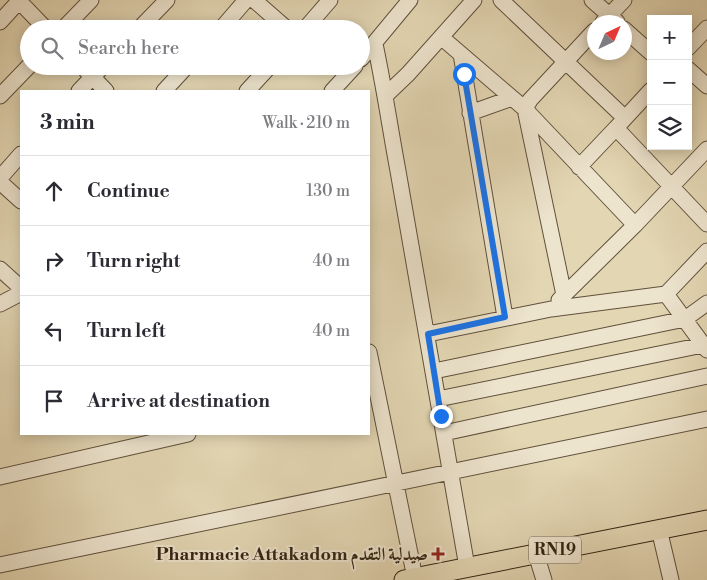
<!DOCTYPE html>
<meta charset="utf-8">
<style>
:root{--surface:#fff;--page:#f7f7f7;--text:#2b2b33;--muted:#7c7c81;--line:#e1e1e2}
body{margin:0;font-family:"Libre Bodoni",Amiri,serif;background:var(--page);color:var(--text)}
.controls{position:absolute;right:15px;top:15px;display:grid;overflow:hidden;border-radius:0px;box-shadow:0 2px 12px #0003}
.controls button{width:45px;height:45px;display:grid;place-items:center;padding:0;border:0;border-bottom:1px solid var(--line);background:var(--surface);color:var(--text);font:25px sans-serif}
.compass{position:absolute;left:587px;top:15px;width:45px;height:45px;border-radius:50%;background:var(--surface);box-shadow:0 2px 12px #0003;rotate:44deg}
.stop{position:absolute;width:15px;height:15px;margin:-11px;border:4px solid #1a73e8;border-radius:50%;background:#fff}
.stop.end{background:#1a73e8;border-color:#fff;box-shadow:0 1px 5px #0008}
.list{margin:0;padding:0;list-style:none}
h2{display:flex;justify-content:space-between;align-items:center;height:65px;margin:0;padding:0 20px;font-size:21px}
h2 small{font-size:16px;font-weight:400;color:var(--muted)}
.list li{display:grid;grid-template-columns:32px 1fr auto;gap:15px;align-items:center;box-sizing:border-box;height:70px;padding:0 20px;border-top:1px solid var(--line)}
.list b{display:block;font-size:19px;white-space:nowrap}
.list em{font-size:16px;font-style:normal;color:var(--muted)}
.icon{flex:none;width:28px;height:28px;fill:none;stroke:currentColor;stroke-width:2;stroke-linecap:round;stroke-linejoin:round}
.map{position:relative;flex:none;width:707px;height:580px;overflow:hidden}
.search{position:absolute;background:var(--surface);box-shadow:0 2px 12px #0003;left:20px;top:20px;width:350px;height:55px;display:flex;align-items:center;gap:12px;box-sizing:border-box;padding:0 18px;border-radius:28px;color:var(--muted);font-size:19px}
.panel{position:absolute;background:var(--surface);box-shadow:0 2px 12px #0003;left:20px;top:90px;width:350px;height:345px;border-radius:0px}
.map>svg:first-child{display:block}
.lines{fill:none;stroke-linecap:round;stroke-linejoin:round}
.minor-casing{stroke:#60503b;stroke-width:17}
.major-casing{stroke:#342313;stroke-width:21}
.minor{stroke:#ede4ce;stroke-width:15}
.major{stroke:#e3d6b3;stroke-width:19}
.route{stroke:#1a73e8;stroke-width:6}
.poi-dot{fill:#8f2418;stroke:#ede4ce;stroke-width:2}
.labels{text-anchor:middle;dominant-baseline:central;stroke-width:4;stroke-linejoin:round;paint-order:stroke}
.shield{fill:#ede4ce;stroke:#6c5d4b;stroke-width:1}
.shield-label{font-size:16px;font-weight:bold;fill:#342313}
.poi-label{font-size:18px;font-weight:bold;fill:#342313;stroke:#ede4ce;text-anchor:end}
</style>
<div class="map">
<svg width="707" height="580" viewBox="0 0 707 580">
<rect width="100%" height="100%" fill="#e3d6b3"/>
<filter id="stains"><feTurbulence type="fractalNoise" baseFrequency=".004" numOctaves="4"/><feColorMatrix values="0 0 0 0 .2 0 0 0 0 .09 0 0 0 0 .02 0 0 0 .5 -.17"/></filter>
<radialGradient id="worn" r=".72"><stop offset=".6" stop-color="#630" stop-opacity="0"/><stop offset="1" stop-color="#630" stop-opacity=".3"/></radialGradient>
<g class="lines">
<defs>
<path id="minor" d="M254 0 287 29
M501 0 625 118
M592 0 617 22
M19 1 46 29
M0 22 20 0
M603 22 624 0
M63 29 91 0
M139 29 167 0
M221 29 246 0
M305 29 330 0
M624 29 651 53
M441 37 525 109 635 225
M375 44C384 86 390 128 398 171 422 303 445 435 467 567
M688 48 707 28
M461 54 505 317
M361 59 410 0
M82 66 106 91
M688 69 707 86
M651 90 616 128 707 224
M79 91 103 66
M164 91 187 66
M247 91 270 66
M332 91 355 66
M386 95 408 74 474 0
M0 96 29 66
M470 113 512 98
M579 167 616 128
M0 178 21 154
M0 182 21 201
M0 269 21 288
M666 294 707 350
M564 295 525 109 530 100 594 31
M559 300 635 225 707 149
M0 304 21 293
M428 334 551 309 666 294 707 251
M369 352 415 578
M434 371 685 319 707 303
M438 399 703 345
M444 433 707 376
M0 477 188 434
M659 529 671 580
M536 554 544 580
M0 565 707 419"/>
<path id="major" d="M404 580 707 520"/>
</defs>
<use href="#minor" class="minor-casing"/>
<use href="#major" class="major-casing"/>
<use href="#minor" class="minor"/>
<use href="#major" class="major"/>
</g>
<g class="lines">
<path class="route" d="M441 416 428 334 505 317 464 74"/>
</g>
<path class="poi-dot" d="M435.5 546.5h5v5h5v5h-5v5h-5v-5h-5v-5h5z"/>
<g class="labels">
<rect class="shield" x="529" y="536.5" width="52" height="27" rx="4"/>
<g class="shield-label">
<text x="555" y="550">RN19</text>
</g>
<g class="poi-label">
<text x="428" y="554">Pharmacie Attakadom صيدلية التقدم</text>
</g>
</g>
<rect width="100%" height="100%" filter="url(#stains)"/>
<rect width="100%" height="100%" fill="url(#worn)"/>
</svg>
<div class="controls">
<button>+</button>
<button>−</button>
<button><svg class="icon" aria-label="layers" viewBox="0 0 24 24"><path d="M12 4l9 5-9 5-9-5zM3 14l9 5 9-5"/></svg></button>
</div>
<svg class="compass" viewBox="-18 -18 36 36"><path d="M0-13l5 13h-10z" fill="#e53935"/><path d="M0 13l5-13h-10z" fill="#7c7c81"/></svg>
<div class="stop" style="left:464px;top:74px"></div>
<div class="stop end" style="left:441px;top:416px"></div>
<div class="search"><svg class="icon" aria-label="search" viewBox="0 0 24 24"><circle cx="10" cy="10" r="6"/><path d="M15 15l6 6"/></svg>Search here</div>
<section class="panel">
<h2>3 min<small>Walk · 210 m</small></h2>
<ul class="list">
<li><svg class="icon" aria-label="ahead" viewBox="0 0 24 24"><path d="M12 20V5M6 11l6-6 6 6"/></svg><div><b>Continue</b></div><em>130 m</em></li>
<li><svg class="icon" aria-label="right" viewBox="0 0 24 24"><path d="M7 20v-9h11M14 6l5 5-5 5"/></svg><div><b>Turn right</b></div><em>40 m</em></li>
<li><svg class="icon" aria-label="left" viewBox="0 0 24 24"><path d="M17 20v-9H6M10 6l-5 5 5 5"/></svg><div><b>Turn left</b></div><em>40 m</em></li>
<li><svg class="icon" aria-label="arrive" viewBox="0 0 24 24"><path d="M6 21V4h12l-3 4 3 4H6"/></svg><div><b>Arrive at destination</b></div></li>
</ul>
</section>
</div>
